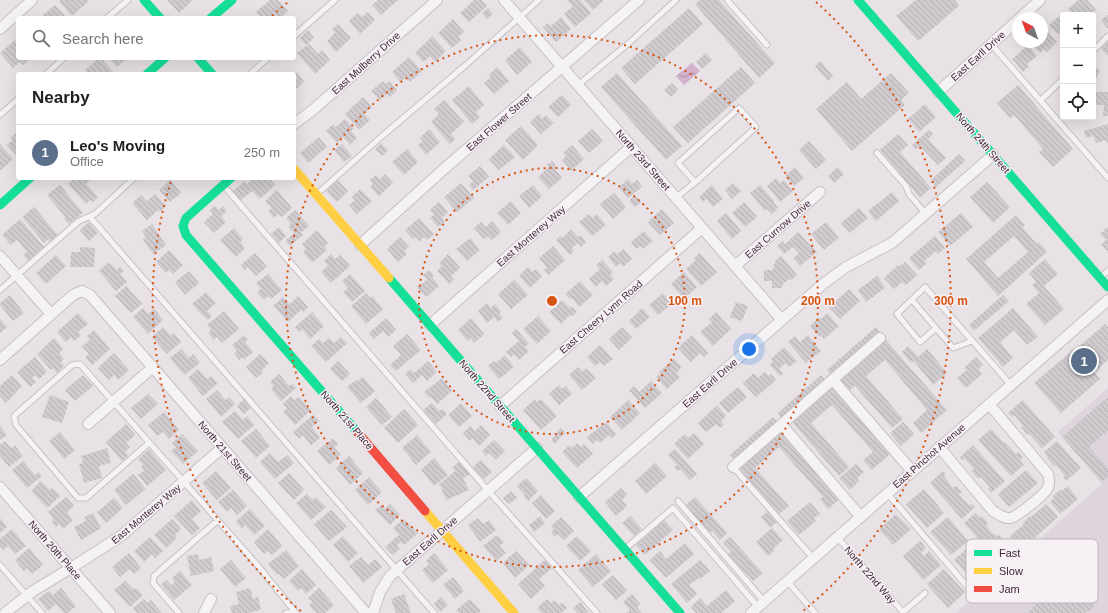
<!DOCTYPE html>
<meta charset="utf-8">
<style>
:root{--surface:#fff;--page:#f6f6f6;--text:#202124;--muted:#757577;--line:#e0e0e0;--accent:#7b6a76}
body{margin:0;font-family:Arial,sans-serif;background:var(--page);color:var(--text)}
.controls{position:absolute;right:12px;top:12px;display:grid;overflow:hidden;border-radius:4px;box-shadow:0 4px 16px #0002}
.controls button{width:36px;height:36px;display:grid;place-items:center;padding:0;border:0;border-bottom:1px solid var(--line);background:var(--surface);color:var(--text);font:20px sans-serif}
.compass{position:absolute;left:1012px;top:12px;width:36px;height:36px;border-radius:50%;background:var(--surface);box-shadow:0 4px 16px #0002;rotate:319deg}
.you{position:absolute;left:749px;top:349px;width:14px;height:14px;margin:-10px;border:3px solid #fff;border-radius:50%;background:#1a73e8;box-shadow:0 0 0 6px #1a73e833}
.badge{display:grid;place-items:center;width:26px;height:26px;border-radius:50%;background:var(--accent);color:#fff;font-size:13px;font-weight:700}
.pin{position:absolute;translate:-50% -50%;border:2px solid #fff;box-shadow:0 1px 4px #0006}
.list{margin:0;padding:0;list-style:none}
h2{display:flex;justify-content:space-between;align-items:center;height:52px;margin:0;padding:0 16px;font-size:17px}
h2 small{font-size:13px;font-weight:400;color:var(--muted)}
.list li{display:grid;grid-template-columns:26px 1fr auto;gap:12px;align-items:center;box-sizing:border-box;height:56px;padding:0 16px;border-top:1px solid var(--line)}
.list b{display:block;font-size:15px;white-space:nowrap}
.list p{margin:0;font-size:13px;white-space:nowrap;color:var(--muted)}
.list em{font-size:13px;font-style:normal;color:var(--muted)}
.icon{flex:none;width:22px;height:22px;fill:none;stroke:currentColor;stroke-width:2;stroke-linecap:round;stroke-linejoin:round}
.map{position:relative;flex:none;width:1108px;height:613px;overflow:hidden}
.search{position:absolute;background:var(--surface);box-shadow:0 4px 16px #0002;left:16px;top:16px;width:280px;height:44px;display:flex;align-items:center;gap:10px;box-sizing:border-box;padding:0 14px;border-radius:4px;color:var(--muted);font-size:15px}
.panel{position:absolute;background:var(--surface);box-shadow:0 4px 16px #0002;left:16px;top:72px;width:280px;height:108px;border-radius:4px}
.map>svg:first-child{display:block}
.built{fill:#ded4db}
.water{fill:url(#water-waves)}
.building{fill:url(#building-back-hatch);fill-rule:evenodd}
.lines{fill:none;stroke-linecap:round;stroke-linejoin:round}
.lane-casing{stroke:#c6c0c4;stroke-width:7}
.street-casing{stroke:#c6c0c4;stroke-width:12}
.lane{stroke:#f4f2f4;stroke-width:5}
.street{stroke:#f4f2f4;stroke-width:10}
.fast{stroke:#16e098;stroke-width:9}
.slow{stroke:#ffcf43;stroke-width:9}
.jam{stroke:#f24e42;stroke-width:9}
.ring{fill:none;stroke:#d75410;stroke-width:2;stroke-dasharray:2 4}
.labels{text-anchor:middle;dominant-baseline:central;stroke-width:3;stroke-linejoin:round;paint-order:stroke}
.street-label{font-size:10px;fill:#412939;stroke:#f7f0f5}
.key{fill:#f7f0f5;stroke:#c0b4bd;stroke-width:1}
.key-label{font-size:11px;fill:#412939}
.centre{fill:#d75410;stroke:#f7f0f5;stroke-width:2}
.ring-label{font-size:12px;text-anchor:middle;font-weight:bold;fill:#d75410;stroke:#f7f0f5;stroke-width:3;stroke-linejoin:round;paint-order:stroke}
</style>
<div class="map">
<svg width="1108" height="613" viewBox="0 0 1108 613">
<defs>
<pattern id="water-waves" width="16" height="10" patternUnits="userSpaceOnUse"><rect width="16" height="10" fill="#d3b0cb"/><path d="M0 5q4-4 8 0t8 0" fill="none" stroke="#ad8fa6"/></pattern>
<pattern id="building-back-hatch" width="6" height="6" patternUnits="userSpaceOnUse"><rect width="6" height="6" fill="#d0cbce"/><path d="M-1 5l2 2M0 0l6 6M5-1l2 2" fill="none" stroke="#b4aeb2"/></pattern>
</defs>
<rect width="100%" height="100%" fill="#e8e2e6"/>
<path class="built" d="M1108 388V613H956L1102 484 1058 432Z"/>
<path class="water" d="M692 63 700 71 684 85 676 76Z"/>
<path class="building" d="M61 0H88L89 1 72 16 59 1Z
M167 0H193L179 13Z
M270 0H278L288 11 280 18H262L256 12Z
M378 0H398L381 15 372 5Z
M474 0H481L487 6 469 22 460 13Z
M567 0H580L591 13 575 27 564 14 573 6Z
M584 0H604L593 10Z
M700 0H719L775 63 759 78 695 4Z
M916 0H955L959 6 918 41 896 16Z
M1078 0H1087L1096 10 1090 15H1074L1068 9Z
M55 5 67 18H40Z
M488 8 493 14 487 19 482 13Z
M689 8 703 24 635 84 621 68Z
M368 12 375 20 360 34 349 21 358 13 362 17Z
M1064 12 1067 15H1063V34L1061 32 1058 34 1049 25Z
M1107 15 1108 16V29L1101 20Z
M561 17 571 29 556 42 543 27 548 23 551 26Z
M453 19 464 32 458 37 461 40 452 48 438 33Z
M338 24 351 38 336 52 327 41 335 33 332 29Z
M1045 29 1057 42 1047 52 1044 49 1040 53 1030 42H1042V32Z
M308 30 314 38 306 45 300 38Z
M432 36 446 51 435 62 430 56 423 62 415 53Z
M15 40 18 44V58H31L23 65 20 62 13 68 0 53Z
M1108 41V56L1101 49Z
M309 44 318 54 322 50 330 60 315 74 297 53Z
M1028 45 1037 56 1027 64 1029 66 1023 72 1012 59Z
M520 47 532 62 517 75 505 60Z
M706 53 712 60 702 69 696 62Z
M409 57 422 71 410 82 406 77 400 82 392 72Z
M99 58H101L113 72 110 74H89L85 70Z
M109 58H128L117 67Z
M820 61 833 76 828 81 815 66Z
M1093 66 1100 70 1095 81 1093 80Z
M497 67 509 81 494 94 484 83 491 77 489 75Z
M741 67 755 83 688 143 673 127Z
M297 72 304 82 294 91V75Z
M617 73 682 146 666 160 601 87Z
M891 73 909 93 901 100 905 105 852 151 816 109 847 82 861 99Z
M383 81 386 84 389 81 397 90 390 97 387 94 380 100 371 91Z
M672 83 678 90 671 97 664 90Z
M1018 85 1073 149 1053 167 1039 152 1043 149 1014 115 1010 118 997 103Z
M469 86 484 105 476 112 480 117 472 124 452 100Z
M1093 92H1108V116H1103L1104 105H1093Z
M562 95 571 105 558 117 548 107Z
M363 97 372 107 364 114 370 120 359 130 345 114Z
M444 100 464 122 451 134 455 139 450 144 431 122 439 114 434 109Z
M925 104 936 117 919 132 908 119Z
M539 114 542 119 546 115 554 123 541 134 530 122Z
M345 119 354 128 351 131 357 138 350 145 343 137 337 143 326 131 333 124 336 127Z
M1108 124V144L1106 140 1096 143 1093 136 1086 138 1084 131Z
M521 126 538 145 523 160 505 140Z
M429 129 440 142 426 155 418 145 423 141 420 138Z
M592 129 603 141 589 153 578 141Z
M929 130 933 134 928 139 946 158 938 165 920 146 916 149 912 145Z
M17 132 18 133 17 156 7 145 13 140 11 137Z
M898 134 908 145 900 152 931 188 920 198 880 150Z
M319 137 327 147 308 163 300 153Z
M809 141 826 160 816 169 799 150Z
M381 143 388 150 382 156 375 149Z
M0 144 13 159 0 171Z
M342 144 352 156 344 162 334 150Z
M504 145 515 157 499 170 489 159Z
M572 145 584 159 571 171 562 160 566 156 563 153Z
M407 149 418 162 404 175 392 162Z
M959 154 965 161 936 187 931 180Z
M552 161 556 166 554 168 562 178 549 189 538 177 549 167 547 165Z
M480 166 489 177 473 190 469 185 473 182 468 176Z
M795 167 804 178 794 186 785 176Z
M838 167 844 174 834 183 828 176Z
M385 174 393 183 379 196 370 187 373 184 370 180 376 175 380 179Z
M74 178H89L90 180 86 184 98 197 93 202 91 200 86 204 68 184Z
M254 178H269L275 185 260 199 252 191 241 200 233 191 245 181 247 184Z
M776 178 780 183 784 180 793 191 780 202 767 186Z
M628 179 632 184 637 180 642 187 628 198 619 187Z
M170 180 181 193 170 202 159 190Z
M338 180 348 191 337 202 326 191Z
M987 182 1010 207 993 223 970 197Z
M461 183 474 198 457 212 444 197Z
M733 183 741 191 732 199 725 190Z
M60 185 83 213 69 224 64 219 66 218 47 195Z
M533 185 542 196 529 208 519 196Z
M712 185 723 199 713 207 706 199 703 202 699 197Z
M760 185 775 202 774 203 778 208 772 214 767 209 765 211 750 193Z
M360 189 372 201 357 214 349 205 355 200 352 197Z
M277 190 292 208 282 217 278 214 274 218 268 211 272 208 265 201Z
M892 192 899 201 876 221 868 211Z
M614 193 626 207 613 219 600 204Z
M155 194 166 206 160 212 158 210 147 220 132 203 141 195 147 201Z
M635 195 641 202 635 207 629 201Z
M511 201 521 213 508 225 497 213Z
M439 202 448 212 442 218 445 222 438 227 430 218 434 215 430 210Z
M744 202 757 217 745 227 732 213Z
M215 206 219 210 223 206 227 211 221 216 226 222 214 233 204 222 213 214 210 210Z
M34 207 58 235 50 242 48 239 44 243 22 217Z
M859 208 868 218 850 233 841 223Z
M662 209 674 223 660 235 648 222Z
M295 210 309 226 301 233 303 235 290 246 285 241 294 233 288 227 291 224 286 218Z
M726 213 741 231 732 239 717 221Z
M961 213 973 227 950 246 938 232Z
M589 214 593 218 597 214 606 225 592 236 579 222Z
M1016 215 1025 225 1022 227 1037 244 1039 242 1047 252 998 296 966 259ZM1014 236 1028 252 998 278 984 262Z
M419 218 434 234 427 240 424 237 419 242 416 237 413 239 405 230Z
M20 219 44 247 28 261 23 255 27 252 17 240 11 245 2 235Z
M492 221 501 232 492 240 488 236 484 239 474 228 481 222 486 227Z
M89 222 98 233 89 241 80 230Z
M826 222 839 238 824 250 811 234Z
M152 224 166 245 153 254 143 240 146 237 142 231Z
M279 227 286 236 279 243 271 234Z
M1108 227V252L1101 244 1106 240 1100 234Z
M234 228 243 239 240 242 245 248 236 257 220 240Z
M571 229 578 237 581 235 586 242 581 247 578 243 572 248 574 251 570 255 556 240 560 236 562 238Z
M317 230 328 243 324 247 327 250 312 263 303 252 306 249 302 244Z
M644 231 653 241 643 249 640 246 636 249 631 242Z
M798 232 817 252 800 266 793 258 799 253 793 247 784 254 777 246 782 241 785 244Z
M935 236 945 248 938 254 936 251 924 261 927 263 919 270 909 258Z
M400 237 409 247 404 251 407 254 398 262 387 249Z
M470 238 480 250 467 261 456 249Z
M553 246 565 260 548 275 544 270 547 268 539 258Z
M80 247 95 248 94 267H70L71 252H80Z
M624 249 632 259 623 267 620 263 616 267 608 257 614 251 617 254Z
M169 250 183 265 173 274 169 270 166 273 156 262Z
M255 253 267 267 256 276 248 267 245 270 241 265Z
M700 253 717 272 701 286 686 269 696 260 694 258Z
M331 254 335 259 340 255 350 266 331 283 321 272 328 266 324 261Z
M448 254 460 268 451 276 454 280 449 284 437 271 442 266 439 263Z
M56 255 66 266 46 284 36 273Z
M781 256 797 275 791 280 789 279 783 284 782 288H772V281H764V270H773L775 261Z
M1045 259 1058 274 1044 286 1064 309 1045 325 1026 304 1039 293 1032 285 1036 282 1029 273Z
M602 260 613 272 610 275 614 279 606 286 602 281 596 287 589 279 600 269 596 265Z
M109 262 117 270 120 267 124 271 120 274 127 282 116 291 99 271Z
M905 262 917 275 906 285 902 282 894 289 884 278 898 265 900 266Z
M528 267 532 272 536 269 542 276 530 288 519 276Z
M429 270 434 276 432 277 439 286 426 297 417 287 427 280 423 275Z
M189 271 199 283 185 295 175 282Z
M684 272 697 287 684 299 671 284Z
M268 274 282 290 271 299 268 296 264 300 257 292 261 289 256 283Z
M350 274 365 291 352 302 343 292 348 288 342 281Z
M877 276 885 288 866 302 858 290Z
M514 280 528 295 511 309 498 294Z
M580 281 593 295 579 307 572 298 570 299 565 294Z
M126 286 142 304 131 313 115 296Z
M849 289 860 301 840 319 829 307Z
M206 292 216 303 207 311 212 316 207 320 192 304Z
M366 293 370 298 372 296 383 309 366 324 351 306Z
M663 293 672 304 658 315 649 305Z
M10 295 24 313 13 321 0 305V303Z
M1003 295 1009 301 974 331 969 325Z
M298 296 308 307 303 312 301 310 288 322 273 306 283 297 290 304Z
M562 300 570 308 572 307 577 312 572 316 570 315 561 324 549 312Z
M736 302 748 306 742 321 730 317Z
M487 303 491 308 495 304 501 312 499 313 503 318 498 322 494 317 487 323 478 311Z
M143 308 148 314 154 309 163 320 148 334 133 317Z
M642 308 650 317 636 329 629 321Z
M1013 308 1038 337 1027 345 1014 330 1000 342 1013 358 1003 367 978 338Z
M224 311 239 329 222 343 217 337 214 340 208 333 211 330 207 325Z
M312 312 324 326 310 339 302 329 299 332 295 327Z
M716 312 731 329 713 346 700 332 712 322 709 319Z
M78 313 88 324 78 332 81 335 74 341 71 337 66 342 57 332Z
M827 313 839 326 824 339 821 335 819 337 810 326 819 317 821 319Z
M538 316 551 331 537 344 523 329Z
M386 318 396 330 388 337 383 331 374 339 369 333Z
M471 318 484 334 474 343 471 338 468 341 458 330Z
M0 319 7 327 0 333Z
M1105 324 1108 327V360L1094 372 1100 379 1061 413 1034 383 1074 349 1075 350Z
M163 327 171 336 174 333 181 342 167 354 152 337Z
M622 327 632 338 619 350 609 339Z
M876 327 881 333 832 376 827 370Z
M516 329 529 344 525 347 529 351 519 360 514 354 511 357 506 352 519 341 512 333Z
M94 330 110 349 92 365 85 357 89 354 82 346 90 340 87 336Z
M407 334 421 350 396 371 390 365 401 355 393 346Z
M244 335 248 339 245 342 253 352 244 359 243 357 239 360 234 353 237 351 232 345Z
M692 335 708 353 704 357 700 353 691 362 678 348Z
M808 335 821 351 806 363 788 342 795 336 800 342Z
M341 337 347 343 326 362 311 346 319 339 323 343 329 338 334 343Z
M54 338 63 349 59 353 64 359 61 362 64 366 57 373 53 368 51 370 37 354Z
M886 340 947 410 921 433 913 423 927 410 885 360 866 376 903 419 892 428 855 386 850 390 841 380Z
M600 345 613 359 604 366 600 362 595 366 587 357Z
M908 346 918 357 927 349 947 373 933 385 914 361 911 363 902 352Z
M784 347 797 361 789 367 785 363 779 369 783 374 780 376 770 365 773 361 771 359Z
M181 349 189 358 193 354 200 363 184 375 170 358Z
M114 353 129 370 118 380 114 375 109 380 98 368Z
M260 354 269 363 261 371 263 373 256 378 246 367Z
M505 355 514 367 499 379 488 366 494 361 496 363Z
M35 357 47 372 39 379 35 375 32 378 36 382 30 387 17 372Z
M976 357 983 365 978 369 982 374 966 388 957 378 967 370 964 368Z
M674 359 682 367 676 373 680 377 667 389 656 377 661 373 659 372Z
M338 361 350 374 342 381 330 369Z
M428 361 437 372 427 381 422 375 413 383 405 374 410 369 414 373Z
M578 367 582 372 586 368 596 378 582 390 569 375Z
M198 369 207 379 211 376 218 383 203 396 188 378Z
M765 372 769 376 771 374 776 380 756 397 743 383 754 373 758 378Z
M279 374 289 386 292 384 296 388 281 401 271 389 274 386 270 382Z
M12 375 22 386 6 403 0 396V386Z
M83 375 93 386 75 401 65 390Z
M821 375 826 381 782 419 778 413Z
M363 377 375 391 361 403 347 387 356 380 357 381Z
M442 378 452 391 437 404 431 397 429 398 424 392Z
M651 381 662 393 645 408 629 390 634 386 639 392Z
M559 385 562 389 566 386 572 394 559 405 549 393Z
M738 387 747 397 728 413 719 403Z
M833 387 891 453 872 470 863 460 873 452 832 405 811 423 849 467 839 476 792 422Z
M217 390 225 400 229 397 235 404 221 417 206 399Z
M148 394 158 404 141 419 131 408Z
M50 395 69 402 62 423 42 417Z
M291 396 294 400 299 397 311 410 295 425 283 412 287 408 283 404Z
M1108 397V430L1089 447 1108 468V477L1102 482 1062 437Z
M376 398 392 417 382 425 366 407Z
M244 399 251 408 244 414 237 406Z
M535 399 537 402 541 399 557 416 541 430 523 410Z
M628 400 640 413 622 430 610 417Z
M1023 400 1055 437 1042 448 1029 434 1028 435 1021 427 1023 426 1014 415 1012 417 1008 413Z
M432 403 439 411 443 409 447 414 436 424 423 410Z
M461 403 472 416 459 427 448 415Z
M717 405 726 416 721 421 724 425 720 428 716 424 706 432 698 423Z
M404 409 418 425 398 443 384 428Z
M235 411 243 420 247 416 254 425 238 439 222 422Z
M164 412 179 430 169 439 163 432 157 436 148 425Z
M313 415 319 421 312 427 320 438 311 445 303 435 299 439 293 432Z
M773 417 778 422 735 460 730 455Z
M606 422 616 434 612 438 609 435 600 443 597 440 593 444 587 437Z
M903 422 914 434 901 446 890 433Z
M126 424 135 435 126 443 130 447 125 452 128 456 122 461 106 442Z
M481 425 490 435 479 446 472 438 470 441 463 433 470 426 475 431Z
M0 426 7 435 0 440Z
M560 428 565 432 555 444 551 441Z
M256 429 270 446 256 458 241 441Z
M991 429 1004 443 1005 442 1016 454 1019 452 1023 457 1020 460 1024 465 1011 476 978 440Z
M781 430 841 498 828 509 820 499 823 497 779 447 755 468 789 506 779 514 738 467Z
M60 432 75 450 64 459 49 441Z
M694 433 704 444 688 459 674 444 685 434 688 438Z
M182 434 198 451 183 464 171 451 176 447 172 443Z
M417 435 431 452 416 465 402 448Z
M333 438 338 444 334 447 341 455 329 465 317 451Z
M494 440 505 451 496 460 489 453 486 456 482 451Z
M5 441 11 448 15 446 23 456 9 467 0 456V445Z
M1057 441 1081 468 1066 481 1063 477 1065 476 1056 465 1054 466 1047 458 1048 457 1044 452Z
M577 443 581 447 584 444 593 454 577 468 562 452 570 445 572 448Z
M973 445 1005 481 991 493 988 489 990 487 981 477 979 479 971 471 974 469 964 458 962 460 960 457Z
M107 448 111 463 99 466 102 478 84 483 79 464 83 463 81 456Z
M149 449 166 470 147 486 138 475 144 471 141 466 143 465 138 459Z
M675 449 697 474 690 480 680 469 678 471 674 467 677 465 668 455Z
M270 453 278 462 287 455 294 463 275 479 260 462Z
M349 456 363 473 350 485 336 468Z
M434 458 448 475 434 486 421 470Z
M481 460 492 472 484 479 473 467Z
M23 461 35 475 39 472 42 476 27 488 12 470Z
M460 461 471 474 463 478 469 490 446 500 441 487 439 484 455 471 452 468Z
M655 463 667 476 646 494 635 481Z
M856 464 864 472 857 478 859 481 850 490 839 478Z
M1026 470 1038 483 1009 507 998 494Z
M216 471 231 488 217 500 202 483Z
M943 471 946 474 944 476 953 488 956 486 962 492 959 494 965 501V500L970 506 972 504 975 507 962 519 930 483Z
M289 473 304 490 294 500 278 483Z
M133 474 146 489 126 505 114 490Z
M369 477 382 492 368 505 355 490Z
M526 478 538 491 528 501 524 496 525 495 517 486Z
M41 481 50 490 52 488 60 496 47 508 31 491Z
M1068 486 1078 499 1060 514 1050 502 1054 498 1053 496 1060 490 1061 491Z
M621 488 627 495 622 500 627 506 616 516 605 502Z
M924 489 944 513 927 528 906 504Z
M233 490 247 506 237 515 231 508 227 512 218 502Z
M511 491 517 498 509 504 503 498Z
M307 494 313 500 316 497 326 507 311 520 296 503Z
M541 495 555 511 546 519 532 503Z
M66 497 74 506 67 512 73 520 63 529 59 524 56 527 52 522 54 520 48 512Z
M695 497 727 533 720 540 712 531 710 533 685 506Z
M114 498 123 508 106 523 97 512Z
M192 500 201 511 192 519 200 528 192 535 174 516Z
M810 502 820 514 814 518 816 521 799 535 787 521Z
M390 504 400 515 390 525 375 510 381 505 384 509Z
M1046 504 1058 517 1021 550 1010 536 1024 524 1023 523 1030 516 1031 517Z
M250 509 265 526 254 535 245 525 242 529 236 521Z
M331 510 347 527 329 541 314 524Z
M768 511 778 521 770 528 761 517Z
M93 513 101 528 81 540 74 527 86 521 84 517Z
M975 513 980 518 982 516 988 523 986 525 991 532 997 536 999 535 1002 538 988 550 964 523Z
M896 514 911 529 893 545 879 529Z
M540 516 545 523 534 532 529 525Z
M630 516 642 529 634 536 622 523Z
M561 517 574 531 564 540 558 534 555 537 551 532 554 529 551 526Z
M948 517 968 541 951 555 930 532Z
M0 518 7 527 0 533Z
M478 518 483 524 489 520 496 530 480 542 468 525Z
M172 519 181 529 175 535 177 538 166 548 154 535Z
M404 519 418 533 404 545 401 542 397 545 400 549 393 555 385 547 399 535 393 528Z
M664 520 673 530 645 555 636 545Z
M772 528 783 540 773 549 774 551 768 556 756 542Z
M12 529 26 546 15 554 8 546 3 550 0 546V539Z
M268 529 282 546 272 555 268 551 264 554 254 542Z
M497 535 504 542 500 546 506 553 496 561 483 546Z
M343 536 358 553 348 562 333 545Z
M577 536 591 551 580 561 566 546Z
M150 537 163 551 155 558 152 554 144 562 134 551Z
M730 537 763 573 753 581 728 554 731 551 723 543Z
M920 541 926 548 921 553 924 556 929 551 941 565 923 580 903 556Z
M685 543 694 554 666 578 650 560 660 551 666 559Z
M972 544 992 568 975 583 954 560Z
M29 548 43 565 32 574 27 568 24 571 15 560Z
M286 550 299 566 284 579 278 573 277 575 268 564Z
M516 551 529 565 515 578 503 563Z
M129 553 141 568 134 574 130 569 120 577 112 567Z
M434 553 448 570 433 583 422 570 429 564 426 561Z
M198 554 199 560 211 557 214 571 191 576 187 556Z
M596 554 611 571 593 587 578 570Z
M361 557 368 565 375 559 382 567 363 583 349 566Z
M231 560 246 578 235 587 220 569Z
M545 560 552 568 539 579 545 586 531 599 518 584Z
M700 560 710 571 700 579 699 578 689 585 697 594 687 603 671 584Z
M302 569 316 585 306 594 301 588 298 591 289 581Z
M944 569 965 592 948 608 927 584Z
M180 571 192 585 174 600 161 585 166 580 171 585 175 582 172 578Z
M613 575 627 591 616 600 602 584Z
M1068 575 1069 577 1070 576 1088 593 1087 595 1095 604 1094 605 1095 606 1088 612 1087 611 1085 613H1028L1038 602 1039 603 1062 582 1061 581Z
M453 577 464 591 455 599 443 585Z
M125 581 134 590 136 588 143 595 130 607 114 590Z
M61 588 76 606 68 613H64L56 604 48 611 38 599 49 591 53 595Z
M250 588 253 599 258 597 261 610 248 613H232L230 606 239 604 236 592Z
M319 588 334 605 325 613H316L309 605 313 602 308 598Z
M726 590 735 601 721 613H696L691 607 700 598 707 606Z
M404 594 411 613H396L391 599Z
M632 594 640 604 637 607 642 613H626L630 610 623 602Z
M441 597 448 605 440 612 434 604Z
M144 599 147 603 151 600 162 613H137L133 608Z
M470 599 481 611 478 613H459L456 610Z
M547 599 551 603 554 600 559 605 562 603 567 608 561 613H542L537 608Z
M580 602 588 612 587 613H577L573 608Z"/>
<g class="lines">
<defs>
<path id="lane" d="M727 0 767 45
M107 18 128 0
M294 36 335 0
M991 44 1108 178
M1093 51 1108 36
M46 74 64 58
M250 74 268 58
M578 85 629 43 676 0
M1041 100 1063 79
M0 115 18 99
M877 153 906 186 909 194 926 214
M224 186 492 495 597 613
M317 194 381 137 467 64 539 0
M676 198C684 191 692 185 700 178L756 127 739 108 678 163 695 182
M90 217 434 613
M1101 277 1108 271
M0 290 79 221 95 214 134 178
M912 300 953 348 972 341
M935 329 920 342 897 314 925 287 1011 385
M149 443 86 498H78L16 425 14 416 72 365 80 364 259 567 296 613
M733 467 813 558
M887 493 972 592
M678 501 764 601
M837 537 903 612
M625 549 673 508 758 607
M0 565 42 613
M787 581 815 613
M179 613 153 583 154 576 217 521
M286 613 295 612
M902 613 925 593"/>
<path id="street" d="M504 0 782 320
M1020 18 1040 0
M0 29 32 0
M938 92 1018 20
M294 124 314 109 437 0
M360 245 444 169 639 0
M0 256 51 314
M735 266 820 192
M430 325 631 147
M0 360 73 295 82 291 90 295 366 613
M833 380 912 471
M500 406 702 228
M88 424 152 368
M782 425 860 516
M939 447 993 511C998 514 1004 519 1010 518 1017 517 1044 495 1047 489 1050 485 1049 478 1048 474L989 404
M733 467 880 338
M0 487 110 613
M579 497 823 284 846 267 892 243 993 155
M5 613 33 591 71 568 121 536 222 448
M204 613 211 599
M373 613 380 592 390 576 537 448
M751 613 1108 300"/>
</defs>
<use href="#lane" class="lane-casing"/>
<use href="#street" class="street-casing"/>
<use href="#lane" class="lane"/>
<use href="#street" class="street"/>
<path class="fast" d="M144 0 160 18
M858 0 1108 287
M211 18 232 0
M198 58 212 74
M147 74 165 58
M231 178 186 218 183 226 186 235 358 433
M0 205 30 178
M389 278 680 613"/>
<path class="slow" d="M294 169 389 278
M425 511 514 613"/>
<path class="jam" d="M358 433 425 511"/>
</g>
<g class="ring">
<circle cx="552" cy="301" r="133"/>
<circle cx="552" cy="301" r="266"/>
<path d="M301 611A399 399 0 0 1 171 181M272 16A399 399 0 0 1 288 2M816 2A399 399 0 0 1 803 611"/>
</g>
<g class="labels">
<g class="street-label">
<text transform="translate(978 56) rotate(-42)">East Earll Drive</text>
<text transform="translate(366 63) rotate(-42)">East Mulberry Drive</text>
<text transform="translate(499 122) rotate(-41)">East Flower Street</text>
<text transform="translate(983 143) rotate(49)">North 24th Street</text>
<text transform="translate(643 160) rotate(49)">North 23rd Street</text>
<text transform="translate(778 229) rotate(-41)">East Curnow Drive</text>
<text transform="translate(531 236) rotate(-41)">East Monterey Way</text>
<text transform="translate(601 317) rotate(-41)">East Cheery Lynn Road</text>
<text transform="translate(710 383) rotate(-41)">East Earll Drive</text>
<text transform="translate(487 391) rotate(49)">North 22nd Street</text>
<text transform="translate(347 420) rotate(49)">North 21st Place</text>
<text transform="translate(225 451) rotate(49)">North 21st Street</text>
<text transform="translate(929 456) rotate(-41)">East Pinchot Avenue</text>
<text transform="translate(146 514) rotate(-40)">East Monterey Way</text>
<text transform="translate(430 541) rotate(-41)">East Earll Drive</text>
<text transform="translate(55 550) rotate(49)">North 20th Place</text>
<text transform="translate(870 575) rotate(49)">North 22nd Way</text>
</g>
</g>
<rect x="966" y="539" width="132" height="64" rx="6" class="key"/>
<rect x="974" y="550" width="18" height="6" fill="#16e098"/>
<rect x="974" y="568" width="18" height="6" fill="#ffcf43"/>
<rect x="974" y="586" width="18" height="6" fill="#f24e42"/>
<g class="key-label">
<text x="999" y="557">Fast</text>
<text x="999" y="575">Slow</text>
<text x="999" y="593">Jam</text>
</g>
<circle cx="552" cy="301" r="6" class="centre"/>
<g class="ring-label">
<text x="685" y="305">100 m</text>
<text x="818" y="305">200 m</text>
<text x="951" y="305">300 m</text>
</g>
</svg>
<div class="controls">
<button>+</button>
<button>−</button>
<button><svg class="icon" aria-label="locate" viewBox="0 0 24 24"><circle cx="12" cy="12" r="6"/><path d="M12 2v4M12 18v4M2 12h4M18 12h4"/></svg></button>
</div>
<svg class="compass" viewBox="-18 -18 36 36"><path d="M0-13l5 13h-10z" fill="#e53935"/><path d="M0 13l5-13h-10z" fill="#757577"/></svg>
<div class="you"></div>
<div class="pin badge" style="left:1084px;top:361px;background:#5c6f8a">1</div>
<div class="search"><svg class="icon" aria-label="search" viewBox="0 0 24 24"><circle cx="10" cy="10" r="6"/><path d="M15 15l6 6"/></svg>Search here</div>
<section class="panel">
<h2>Nearby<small></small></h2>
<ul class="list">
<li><span class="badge" style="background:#5c6f8a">1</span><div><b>Leo's Moving</b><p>Office</p></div><em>250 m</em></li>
</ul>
</section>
</div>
